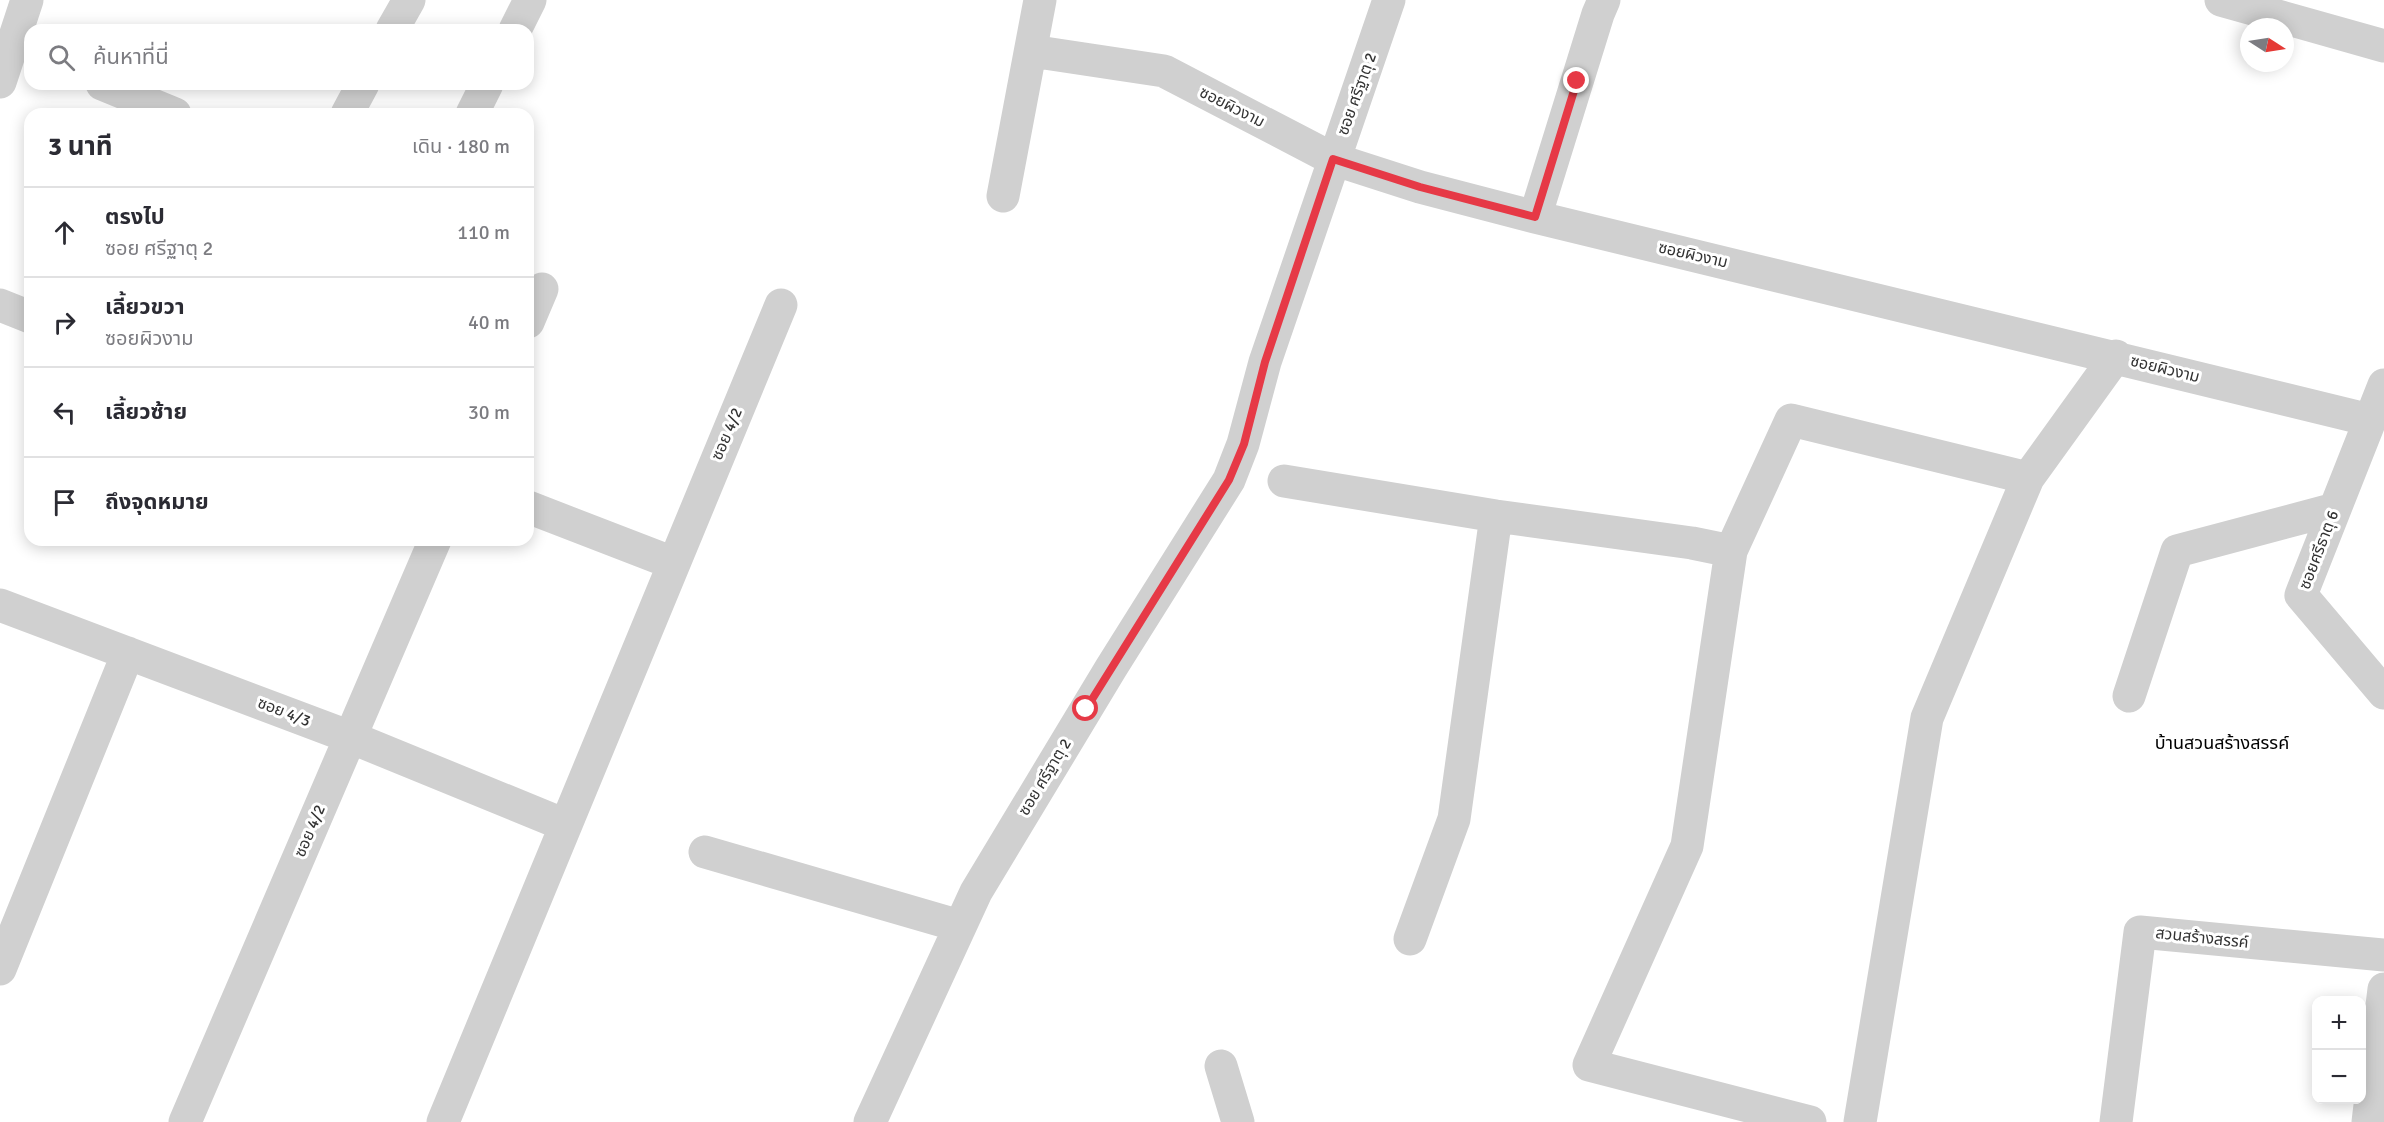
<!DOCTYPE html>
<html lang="th">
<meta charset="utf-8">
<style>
:root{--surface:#fff;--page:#f2f2f3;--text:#2b2b33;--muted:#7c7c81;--line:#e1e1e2}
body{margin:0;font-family:Signika,"Noto Sans Thai",sans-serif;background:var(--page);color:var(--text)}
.controls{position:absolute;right:18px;bottom:18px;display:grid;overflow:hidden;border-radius:12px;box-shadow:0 3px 15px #0003}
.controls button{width:54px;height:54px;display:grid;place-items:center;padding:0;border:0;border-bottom:2px solid var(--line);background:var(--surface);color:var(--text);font:30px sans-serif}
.compass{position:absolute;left:2240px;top:18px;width:54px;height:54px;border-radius:50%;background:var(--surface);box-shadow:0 3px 15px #0003;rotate:102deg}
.stop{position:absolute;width:18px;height:18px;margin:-14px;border:4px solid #e63946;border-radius:50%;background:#fff}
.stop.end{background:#e63946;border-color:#fff;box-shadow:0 2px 6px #0008}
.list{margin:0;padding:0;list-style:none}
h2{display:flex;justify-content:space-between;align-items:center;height:78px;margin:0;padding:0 24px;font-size:26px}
h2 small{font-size:20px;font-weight:400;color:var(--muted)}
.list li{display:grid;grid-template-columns:39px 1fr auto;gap:18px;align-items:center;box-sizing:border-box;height:90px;padding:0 24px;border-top:2px solid var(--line)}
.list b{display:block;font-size:22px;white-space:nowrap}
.list p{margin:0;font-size:20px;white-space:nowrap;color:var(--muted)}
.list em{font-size:20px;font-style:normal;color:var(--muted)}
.icon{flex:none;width:33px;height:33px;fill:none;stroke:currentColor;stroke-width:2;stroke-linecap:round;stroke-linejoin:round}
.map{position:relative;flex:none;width:2384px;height:1122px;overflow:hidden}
.search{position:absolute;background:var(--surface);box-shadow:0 3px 15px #0003;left:24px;top:24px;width:510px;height:66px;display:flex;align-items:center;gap:15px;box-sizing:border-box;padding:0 21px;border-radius:18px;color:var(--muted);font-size:22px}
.panel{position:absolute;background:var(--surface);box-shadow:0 3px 15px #0003;left:24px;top:108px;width:510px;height:438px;border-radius:18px}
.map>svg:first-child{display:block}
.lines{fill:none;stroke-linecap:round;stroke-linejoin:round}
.minor{stroke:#d0d0d0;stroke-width:33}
.route{stroke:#e63946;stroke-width:8}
.labels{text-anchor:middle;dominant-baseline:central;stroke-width:6;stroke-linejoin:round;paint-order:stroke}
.street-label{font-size:16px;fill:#333;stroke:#fff}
.neighbourhood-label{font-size:18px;fill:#000;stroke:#fff}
</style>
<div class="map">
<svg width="2384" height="1122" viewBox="0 0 2384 1122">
<rect width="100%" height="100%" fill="#fff"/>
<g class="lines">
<path class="minor" d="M2221 0 2384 46
M392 30 409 0
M515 30 530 0
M1031 51 1164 71 1333 159 1420 187 1535 217 2370 420
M0 82 27 0
M102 84 175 114
M347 114 363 84
M472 114 487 84
M1003 196 1040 0
M1535 217 1598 14 1604 0
M0 305 30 317
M528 322 542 289
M2384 385 2301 595 2384 693
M1284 481 1496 516 1692 543 1731 551
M528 507 673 563
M0 605 350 737 565 825
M2129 696 2177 551 2335 509
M705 852 960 926
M1410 939 1454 819 1496 516
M0 969 128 653
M1221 1066 1238 1122
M185 1122 435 540
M443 1122 781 305
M870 1122 976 892 1111 668 1229 480 1243 444 1265 362 1389 0
M1810 1122 1589 1065 1687 846 1731 551 1791 420 2028 478
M1860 1122 1927 718 2028 478 2116 356
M2116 1122 2140 932 2384 955
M2368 1122 2384 989"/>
</g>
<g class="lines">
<path class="route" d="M1086 709 1229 480 1244 444 1265 362 1333 159 1420 187 1535 217 1577 81"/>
</g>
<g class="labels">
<g class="street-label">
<text transform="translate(1357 94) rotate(-70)">ซอย ศรีฐาตุ 2</text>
<text transform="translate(1232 107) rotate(27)">ซอยผิวงาม</text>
<text transform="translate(1693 255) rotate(13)">ซอยผิวงาม</text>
<text transform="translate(2165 369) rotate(14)">ซอยผิวงาม</text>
<text transform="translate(727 434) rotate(-67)">ซอย 4/2</text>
<text transform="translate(2319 550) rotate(-69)">ซอยศรีธาตุ 6</text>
<text transform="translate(284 712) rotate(21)">ซอย 4/3</text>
<text transform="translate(1045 777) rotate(-59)">ซอย ศรีฐาตุ 2</text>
<text transform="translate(310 831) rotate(-67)">ซอย 4/2</text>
<text transform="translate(2202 938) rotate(6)">สวนสร้างสรรค์</text>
</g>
<g class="neighbourhood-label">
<text x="2222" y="743">บ้านสวนสร้างสรรค์</text>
</g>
</g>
</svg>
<div class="controls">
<button>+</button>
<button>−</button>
</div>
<svg class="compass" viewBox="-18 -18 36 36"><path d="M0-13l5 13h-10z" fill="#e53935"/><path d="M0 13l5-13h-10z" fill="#7c7c81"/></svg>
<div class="stop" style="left:1086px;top:709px"></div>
<div class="stop end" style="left:1577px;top:81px"></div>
<div class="search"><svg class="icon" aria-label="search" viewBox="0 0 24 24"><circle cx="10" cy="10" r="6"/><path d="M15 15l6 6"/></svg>ค้นหาที่นี่</div>
<section class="panel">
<h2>3 นาที<small>เดิน · 180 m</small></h2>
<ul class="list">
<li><svg class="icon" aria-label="ahead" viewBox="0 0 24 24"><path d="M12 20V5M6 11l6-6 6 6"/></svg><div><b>ตรงไป</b><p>ซอย ศรีฐาตุ 2</p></div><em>110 m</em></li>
<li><svg class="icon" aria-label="right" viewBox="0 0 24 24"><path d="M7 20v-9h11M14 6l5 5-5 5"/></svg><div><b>เลี้ยวขวา</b><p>ซอยผิวงาม</p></div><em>40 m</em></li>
<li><svg class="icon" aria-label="left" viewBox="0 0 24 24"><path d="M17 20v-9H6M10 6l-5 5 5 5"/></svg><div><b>เลี้ยวซ้าย</b></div><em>30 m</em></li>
<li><svg class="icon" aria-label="arrive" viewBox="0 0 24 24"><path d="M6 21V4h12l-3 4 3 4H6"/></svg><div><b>ถึงจุดหมาย</b></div></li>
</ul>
</section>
</div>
